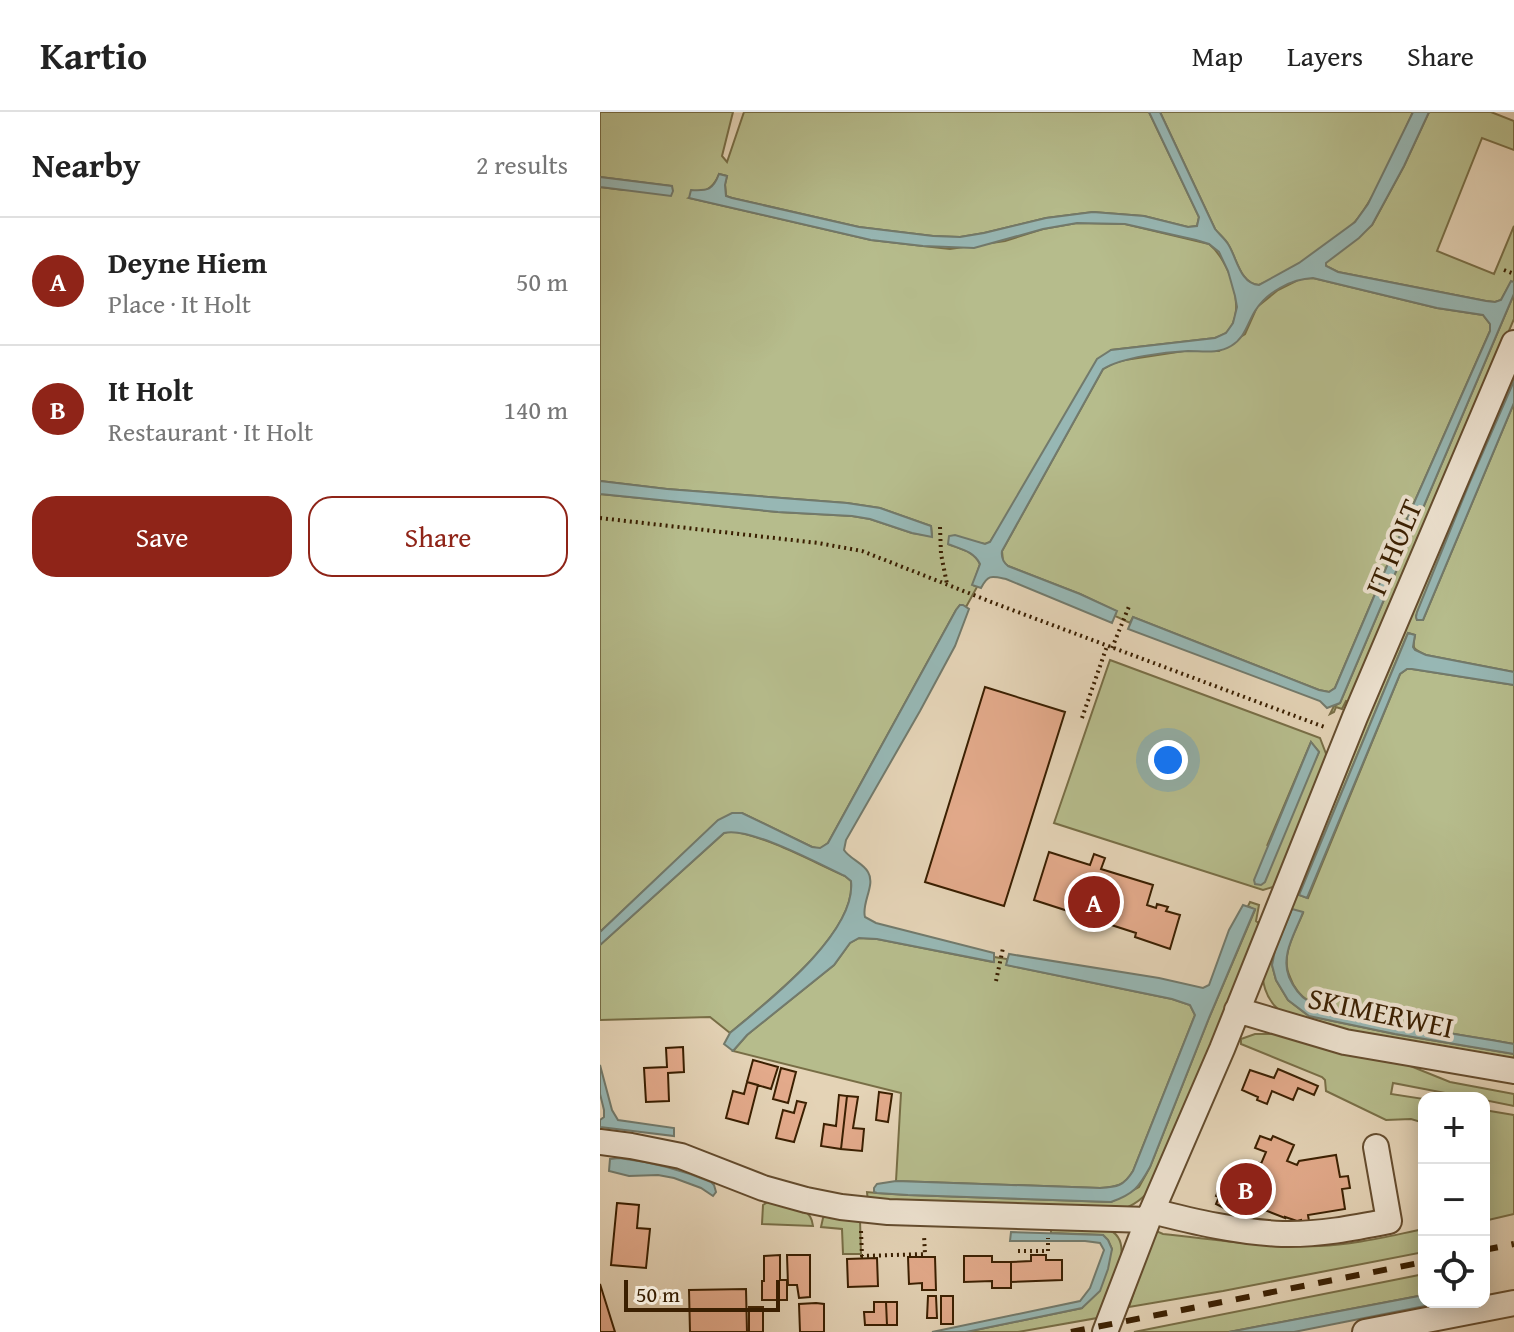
<!DOCTYPE html>
<meta charset="utf-8">
<style>
:root{--surface:#fff;--page:#f6f6f6;--text:#222;--muted:#767676;--line:#e0e0e0;--accent:#8f2418}
body{margin:0;font-family:"Gentium Book Plus",serif;background:var(--page);color:var(--text)}
.controls{position:absolute;right:24px;bottom:24px;display:grid;overflow:hidden;border-radius:16px;box-shadow:0 4px 20px #0003}
.controls button{width:72px;height:72px;display:grid;place-items:center;padding:0;border:0;border-bottom:2px solid var(--line);background:var(--surface);color:var(--text);font:40px sans-serif}
.scale{position:absolute;left:24px;bottom:20px;width:156px;box-sizing:border-box;padding-left:8px;border:4px solid #3a1f01;border-top:0;font-size:22px;line-height:28px;white-space:nowrap;color:#3a1f01;-webkit-text-stroke:6px #ede2d0;paint-order:stroke}
.you{position:absolute;left:568px;top:648px;width:28px;height:28px;margin:-20px;border:6px solid #fff;border-radius:50%;background:#1a73e8;box-shadow:0 0 0 12px #1a73e833}
.badge{display:grid;place-items:center;width:52px;height:52px;border-radius:50%;background:var(--accent);color:#fff;font-size:26px;font-weight:700}
.pin{position:absolute;translate:-50% -50%;border:4px solid #fff;box-shadow:0 2px 8px #0006}
.list{margin:0;padding:0;list-style:none}
h2{display:flex;justify-content:space-between;align-items:center;height:104px;margin:0;padding:0 32px;font-size:34px}
h2 small{font-size:26px;font-weight:400;color:var(--muted)}
.list li{display:grid;grid-template-columns:52px 1fr auto;gap:24px;align-items:center;box-sizing:border-box;height:128px;padding:0 32px;border-top:2px solid var(--line)}
.list b{display:block;font-size:30px;white-space:nowrap}
.list p{margin:0;font-size:26px;white-space:nowrap;color:var(--muted)}
.list em{font-size:26px;font-style:normal;color:var(--muted)}
.actions{display:flex;gap:16px;padding:24px 32px}
.actions a{flex:1;padding:18px 0;border:2px solid var(--accent);border-radius:24px;text-align:center;font-size:28px;color:var(--accent)}
.actions .main{background:var(--accent);color:#fff}
.icon{flex:none;width:44px;height:44px;fill:none;stroke:currentColor;stroke-width:2;stroke-linecap:round;stroke-linejoin:round}
.map{position:relative;flex:none;width:914px;height:1220px;overflow:hidden}
header{display:flex;align-items:center;gap:48px;box-sizing:border-box;height:112px;padding:0 40px;background:var(--surface);border-bottom:2px solid var(--line)}
header strong{font-size:38px}
nav{display:flex;gap:44px;margin-inline-start:auto;font-size:28px}
main{display:flex}
aside{flex:1;background:var(--surface)}
.map>svg:first-child{display:block}
.green{fill:#b6bc8c;stroke:#786e46;stroke-width:2;fill-rule:evenodd}
.water{fill:#97b7b4;stroke:#727a6c;stroke-width:2}
.building{fill:#e3aa8b;stroke:#3a1f01;stroke-width:2}
.lines{fill:none;stroke-linecap:round;stroke-linejoin:round}
.minor-casing{stroke:#644c2e;stroke-width:28}
.path{stroke:#3a1f01;stroke-width:4;stroke-dasharray:2 4;stroke-linecap:butt}
.minor{stroke:#ede2d0;stroke-width:24}
.rail{stroke:#3a1f01;stroke-width:6;stroke-dasharray:14 14;stroke-linecap:butt}
.labels{text-anchor:middle;dominant-baseline:central;stroke-width:8;stroke-linejoin:round;paint-order:stroke}
.street-label{font-size:30px;fill:#3a1f01;stroke:#ede2d0}
</style>
<header>
<strong>Kartio</strong>
<nav><a>Map</a><a>Layers</a><a>Share</a></nav>
</header>
<main>
<aside>
<h2>Nearby<small>2 results</small></h2>
<ul class="list">
<li><span class="badge">A</span><div><b>Deyne Hiem</b><p>Place · It Holt</p></div><em>50 m</em></li>
<li><span class="badge">B</span><div><b>It Holt</b><p>Restaurant · It Holt</p></div><em>140 m</em></li>
</ul>
<div class="actions"><a class="main">Save</a><a>Share</a></div>
</aside>
<div class="map">
<svg width="914" height="1220" viewBox="0 0 914 1220">
<rect width="100%" height="100%" fill="#e4d3b6"/>
<filter id="stains"><feTurbulence type="fractalNoise" baseFrequency=".0025" numOctaves="4"/><feColorMatrix values="0 0 0 0 .2 0 0 0 0 .09 0 0 0 0 .02 0 0 0 .5 -.17"/></filter>
<radialGradient id="worn" r=".72"><stop offset=".6" stop-color="#630" stop-opacity="0"/><stop offset="1" stop-color="#630" stop-opacity=".3"/></radialGradient>
<path class="green" d="M0 0H133L122 44 127 50 144 0H549L599 105 597 114 588 115 544 104 493 100 446 106 384 121 360 125 333 124 259 115 132 86 126 84 125 72 127 64 119 62C113 78 104 79 89 86L271 128 323 134 350 137 405 129 443 117 477 111 525 112 609 132C629 148 648 199 627 220 625 222 618 225 615 226L511 238 390 430 385 432 375 430 348 432C360 437 374 439 380 452L373 473 377 475 366 495 360 493 356 498 228 731 220 737 212 735 142 701 118 709 0 820V382L178 400 252 404 270 407 312 421 332 424 331 414 280 396 247 391 67 377 0 369V75L24 78 71 74 0 65Z
M560 0H813C797 34 780 77 758 106 743 126 683 163 659 173 640 172 637 146 628 132 625 127 619 122 615 117Z
M829 0H891L914 9V38L882 26 837 139 894 162 914 114V170H911L901 188 895 190 886 189 738 160 726 154 725 151 772 113 804 54Z
M713 166 837 196 883 203 890 212V219L810 400 735 576 729 580 719 578 533 505 530 511 515 504 516 499 480 482 408 454 403 450 402 439 503 257 514 251 525 248 584 239H619L645 222 657 195 678 178 700 167Z
M914 182V207L751 591 746 589 742 597 736 595 734 600 730 602 734 594 740 591Z
M914 252V269L869 372 816 504 817 508H823L914 291V560L826 543C813 537 812 538 815 523L808 521 699 783 708 786 800 562 807 557H812L914 573V932C861 923 808 915 756 903 741 899 722 897 709 889 700 884 693 874 690 865 680 844 695 820 703 801L692 798 675 838 672 853 676 868 688 888 709 904 795 922 914 942V949C853 939 791 931 731 916 714 912 693 909 679 898 665 886 662 870 662 853Z
M510 548 720 626 728 647 676 774 663 778 454 711ZM711 630 719 640 703 675 667 734Z
M131 719C171 726 209 748 245 764L251 769C257 822 166 890 130 921L110 905 0 908V833L124 721Z
M650 790 659 793 656 809 660 812 559 1064C549 1081 540 1091 521 1098L268 1090 267 1080 277 1081 308 1083 511 1090 539 1075 550 1055 609 906 655 798 648 794Z
M259 826 277 827 393 850 394 845 407 847V853L572 887 590 893 595 903 533 1059C524 1074 517 1075 500 1076L296 1069 301 981 133 939 147 923 234 853 250 831Z
M655 922H680L798 949 850 970 914 982V994L884 988V986H871L793 971 791 982 824 987V1011L811 1007 786 1008 726 979 725 968 722 965 641 932V927Z
M884 998 914 1003V1102L884 1109Z
M171 1088C189 1093 211 1093 213 1114L162 1112 163 1093Z
M227 1102 260 1107 261 1142H243L242 1117 221 1115 223 1106Z
M451 1115C463 1115 498 1114 507 1117 541 1129 506 1186 497 1206L418 1220H366L482 1196 512 1137 508 1128 503 1123 451 1121Z
M824 1117V1140L623 1179 529 1195 554 1118 563 1122C614 1127 667 1136 719 1134 754 1133 789 1124 824 1117Z
M824 1162V1183L629 1220H534Z"/>
<path class="water" d="M549 0H560L615 117C619 122 625 127 628 132 637 146 640 172 659 173L699 151 755 110 768 92 813 0H829L804 54 772 113 759 126 726 151V154L738 160 886 189 895 190 901 188 911 169 914 170V182L740 591 727 596 720 589 528 517 533 505 719 578 729 580 735 576 810 400 890 219V212L883 203 837 196 713 166C691 167 667 180 655 199 647 212 645 226 631 234 618 242 603 239 588 239 565 240 523 245 503 257L402 439C401 446 403 450 408 454L480 482 517 499 512 511 406 467C392 464 388 462 381 476L372 473 380 452C374 439 360 437 348 432L349 424 355 423 385 432 390 430 497 247 511 238 615 226 626 221 633 211 637 195 635 184 628 159 619 140 609 132 596 128 525 112 477 111 443 117 374 136 323 134 271 128 89 86 91 78C108 79 113 78 119 62L127 64 125 73 126 84 132 86 259 115 333 124 360 125 384 121 446 106 493 100 544 104 588 115 597 114 599 105Z
M0 65 72 74 73 79 71 84 0 75Z
M914 269V291L823 508H817L816 505 817 500 869 372Z
M0 369 67 377 247 391 280 396 331 414 332 425 312 421 270 407 252 404 178 400 0 382Z
M360 493H363L369 497 355 534 320 599 246 728 244 738C250 747 263 751 268 760 276 773 261 791 265 805L276 811 394 841V850L277 827 259 826 250 831 234 853 147 923 133 939 124 932 130 921C166 891 257 821 251 769L245 764C219 752 149 714 124 721L0 833V820L118 708 132 701H142L212 735 220 736 228 731 356 498Z
M808 521 815 523 813 535 815 538 826 543 914 560V573L812 557H807L800 562 707 786 699 783Z
M711 630 719 640 665 770 661 773 655 772 654 768Z
M643 793 655 797 609 906 550 1055C539 1075 534 1082 511 1090L308 1083 277 1081 274 1080V1076L277 1072 296 1069 500 1076C517 1075 524 1074 533 1059L595 903 590 893 572 887 406 853 409 842 559 866 603 876 609 873 629 818Z
M692 797 703 800C696 820 680 843 689 865 693 874 700 884 708 889 722 897 741 899 756 903 808 915 861 923 914 932V942L795 922 709 904 688 888 676 868 672 853 675 838Z
M0 953 12 998 18 1008 74 1016V1024L0 1015V1008L4 1005V998L0 982Z
M19 1046C52 1050 80 1057 111 1070L114 1073 116 1080 113 1084 101 1076 74 1066 58 1063 29 1064 9 1059 10 1047Z
M411 1120 503 1123 508 1128 512 1137 508 1157 500 1179 482 1196 366 1220H332L480 1189 490 1176 504 1138 500 1131 485 1129H410Z
M824 1183V1190H845L694 1220H629Z"/>
<path class="building" d="M385 575 465 600 404 794 325 770Z
M449 740 490 753 494 742 505 746 501 757 553 773 547 793 556 796 557 792 568 795 566 799 580 803 570 837 535 825 536 821 434 788Z
M83 935 84 960 68 961 69 989 46 990 44 956 67 955 66 936Z
M153 948 178 955 171 977 147 970Z
M181 956 196 960 188 991 173 987Z
M678 957 718 974 714 983 698 976 693 988 672 979 667 992 657 988 658 985 642 978 650 958 674 966Z
M147 970 158 973 148 1012 126 1006 133 979 144 982Z
M279 980 292 982 288 1010 276 1008Z
M239 983 247 984 241 1037 221 1034 224 1012 236 1014Z
M247 984 258 985 253 1016 264 1017 262 1039 241 1037Z
M197 989 206 991 194 1030 176 1026 183 998 194 1001Z
M660 1024 671 1028 673 1024 694 1033 687 1049 697 1053 699 1049 736 1043 740 1065 748 1064 750 1076 742 1077 745 1097 708 1103 709 1109 701 1110V1108L697 1109 685 1105V1106L652 1093 661 1070 654 1067 659 1057 657 1056 659 1051 661 1052 666 1040 655 1036Z
M628 1056 661 1070 646 1107 616 1092 619 1085 616 1084Z
M17 1091 39 1093 37 1116 50 1117 46 1156 11 1153Z
M180 1143V1168H187V1188H162V1169H164V1144Z
M187 1143H210V1185L199 1186 197 1173H188Z
M431 1143H446V1148H462V1168L411 1170V1150L431 1149Z
M364 1144H392V1150H411V1176H392V1169L364 1170Z
M308 1145H335L336 1178H322V1171L309 1172Z
M277 1146 278 1174 248 1175 247 1147Z
M0 1172 15 1220H0Z
M146 1177 147 1220H90L89 1178Z
M328 1184H336L337 1206H327Z
M341 1184H353V1212H341Z
M274 1190H286L287 1213H265L264 1200H274Z
M286 1190H297V1213H287Z
M216 1191 224 1192V1220H200L199 1192Z
M149 1195H163V1220H149Z"/>
<g class="lines">
<defs>
<path id="minor" d="M637 898 745 930 914 959
M0 1030 31 1034 81 1044 163 1076 206 1088 241 1095 288 1100 548 1108
M552 1099C595 1110 638 1120 682 1122 718 1123 754 1116 789 1109L776 1035
M505 1220 548 1108 622 937 755 605 914 231
M765 1220 914 1191"/>
</defs>
<use href="#minor" class="minor-casing"/>
<path class="path" d="M904 158 914 162
M0 406 218 431 262 439 399 493 727 616
M340 415 341 442 347 472
M512 536 530 492
M482 606 507 534
M396 869 403 836
M261 1119 262 1144 325 1142 324 1123
M418 1139H448V1126"/>
<use href="#minor" class="minor"/>
<path class="rail" d="M884 1138 914 1132
M471 1220 824 1150"/>
</g>
<g class="labels">
<g class="street-label">
<text transform="translate(793 435) rotate(-67)">IT HOLT</text>
<text transform="translate(781 900) rotate(12)">SKIMERWEI</text>
</g>
</g>
<rect width="100%" height="100%" filter="url(#stains)"/>
<rect width="100%" height="100%" fill="url(#worn)"/>
</svg>
<div class="controls">
<button>+</button>
<button>−</button>
<button><svg class="icon" aria-label="locate" viewBox="0 0 24 24"><circle cx="12" cy="12" r="6"/><path d="M12 2v4M12 18v4M2 12h4M18 12h4"/></svg></button>
</div>
<div class="scale">50 m</div>
<div class="you"></div>
<div class="pin badge" style="left:494px;top:790px">A</div>
<div class="pin badge" style="left:646px;top:1077px">B</div>
</div>
</main>
